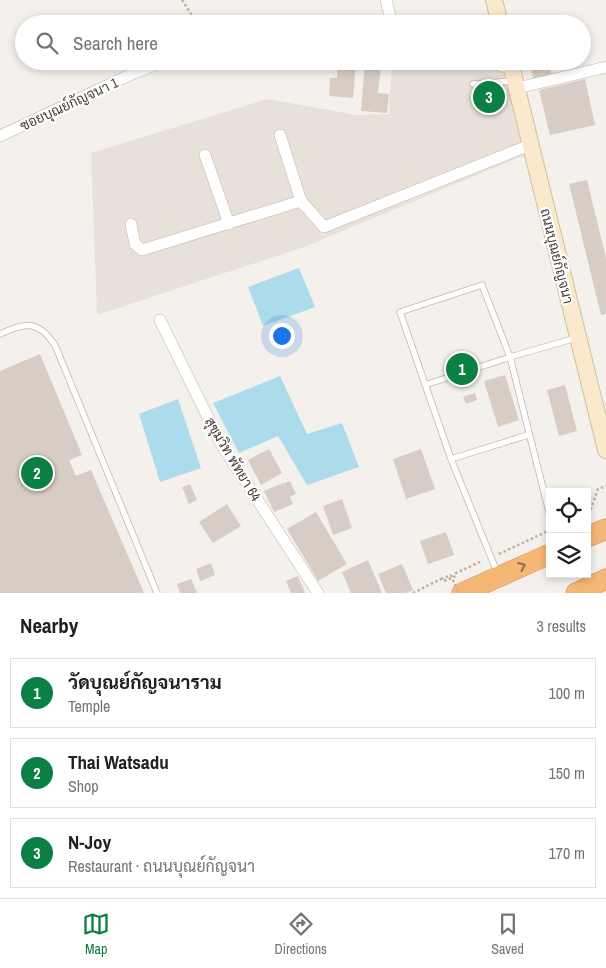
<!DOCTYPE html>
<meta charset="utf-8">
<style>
:root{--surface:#fff;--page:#f2f2f2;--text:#202124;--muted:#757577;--line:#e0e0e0;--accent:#0b8043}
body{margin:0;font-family:"Archivo Narrow",Sarabun,sans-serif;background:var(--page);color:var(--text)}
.controls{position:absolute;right:15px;bottom:15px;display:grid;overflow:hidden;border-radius:0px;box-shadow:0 2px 8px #0003}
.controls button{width:45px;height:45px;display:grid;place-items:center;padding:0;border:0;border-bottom:1px solid var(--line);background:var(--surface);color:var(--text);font:25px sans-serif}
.you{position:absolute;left:281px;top:335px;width:18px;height:18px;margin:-12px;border:4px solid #fff;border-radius:50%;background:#1a73e8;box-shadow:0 0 0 8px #1a73e833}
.badge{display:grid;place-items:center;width:32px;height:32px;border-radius:50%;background:var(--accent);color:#fff;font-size:16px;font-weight:700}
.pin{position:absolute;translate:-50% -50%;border:2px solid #fff;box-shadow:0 1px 5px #0006}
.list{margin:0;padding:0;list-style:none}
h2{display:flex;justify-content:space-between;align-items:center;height:65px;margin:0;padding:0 20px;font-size:21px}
h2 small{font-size:16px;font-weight:400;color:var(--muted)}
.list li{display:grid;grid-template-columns:32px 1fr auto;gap:15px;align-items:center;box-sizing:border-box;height:70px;margin:0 10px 10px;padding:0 10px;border:1px solid var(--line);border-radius:0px}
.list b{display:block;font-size:19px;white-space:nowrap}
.list p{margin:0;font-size:16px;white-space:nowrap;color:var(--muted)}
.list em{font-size:16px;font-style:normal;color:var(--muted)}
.icon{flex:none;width:28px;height:28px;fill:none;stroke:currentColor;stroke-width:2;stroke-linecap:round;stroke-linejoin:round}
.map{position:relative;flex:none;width:606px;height:593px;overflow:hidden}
.search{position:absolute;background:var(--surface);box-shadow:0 2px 8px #0003;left:15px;right:15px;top:15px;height:55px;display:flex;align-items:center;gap:12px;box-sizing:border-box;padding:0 18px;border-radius:28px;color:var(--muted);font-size:19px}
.sheet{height:305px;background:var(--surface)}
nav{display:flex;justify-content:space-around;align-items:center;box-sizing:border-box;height:70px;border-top:1px solid var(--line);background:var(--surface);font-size:14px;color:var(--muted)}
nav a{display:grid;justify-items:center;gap:2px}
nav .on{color:var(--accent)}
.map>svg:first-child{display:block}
.residential{fill:#e8e1d9}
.water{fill:#acdbec}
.building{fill:#d8cdc4}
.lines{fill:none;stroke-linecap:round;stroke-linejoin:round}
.lane-casing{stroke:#bfb6ae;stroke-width:7}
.street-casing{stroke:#bfb6ae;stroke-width:12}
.secondary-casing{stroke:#d3be9f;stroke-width:18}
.highway-casing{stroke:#d38a46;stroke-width:21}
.path{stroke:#c0b0a0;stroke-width:2.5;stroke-dasharray:2.5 2.5;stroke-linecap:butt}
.lane{stroke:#fff;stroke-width:5.5}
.street{stroke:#fff;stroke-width:11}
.secondary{stroke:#fbe9ce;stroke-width:16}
.highway{stroke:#f4b776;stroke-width:20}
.path-bridge{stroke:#c0b0a0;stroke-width:2.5;stroke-dasharray:2.5 2.5;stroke-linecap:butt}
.oneway{stroke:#8d7051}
.labels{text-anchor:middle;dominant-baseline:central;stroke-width:4.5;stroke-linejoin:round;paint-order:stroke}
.street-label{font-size:14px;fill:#484039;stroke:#fff}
</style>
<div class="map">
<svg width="606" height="593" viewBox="0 0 606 593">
<rect width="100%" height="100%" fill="#f4f0eb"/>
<path class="residential" d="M392 61H452L503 71 525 155 304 247 97 315 91 153 267 99 357 115 389 114Z"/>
<path class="water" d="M299 268 315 307 263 326 248 287Z
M280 376 307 434 342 423 359 467 307 485 278 436 239 453 213 403Z
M178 399 201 468 160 482 139 414Z"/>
<path class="building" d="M338 61H356L353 98 329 96 330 78H337Z
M365 61H388V68L381 67 378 93 389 94 387 113 361 111Z
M529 61H549L552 76 534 81Z
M585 79 595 125 550 135 539 90Z
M587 180 606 258V314L601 315 569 184Z
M40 354 82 455 69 460 76 476 91 470 144 593H0V371Z
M505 375 519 420 498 427 484 381Z
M565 385 577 431 559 436 547 390Z
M475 393 477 400 466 404 463 397Z
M269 449 282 473 261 485 248 460Z
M421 449 435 489 406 499 393 459Z
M290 481 296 494 290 497 293 504 274 512 264 491 283 483 287 490 284 483Z
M190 484 197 500 189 504 182 487Z
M342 499 352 528 333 535 323 506Z
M227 504 241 526 213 543 199 522Z
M316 512 347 564 318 581 287 529Z
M446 532 454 555 428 564 420 541Z
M368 560 382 593H351L342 572Z
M211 563 215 575 200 581 196 569Z
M402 564 413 590 406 593H386L378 574Z
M298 576 305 593H291L286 581Z
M191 579 197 593H180L177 584Z"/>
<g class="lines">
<defs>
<path id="lane" d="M473 84 513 81
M0 334C26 322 38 320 55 345L157 593
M425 385 510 357 482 285 400 312 451 459
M550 516 510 357 576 338
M497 572 451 459 528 435"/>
<path id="street" d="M386 0 392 24
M480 61 512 68
M517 88 606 67
M280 135 301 201
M0 136 134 73 165 61
M205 155 229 224
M131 224 135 244 142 250 301 201 324 227 530 145
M160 320 221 444 318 593"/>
<path id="secondary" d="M494 0 500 24
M510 61 606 450"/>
<path id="highway" d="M587 537 606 529
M462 593 550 554
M576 593 606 579"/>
</defs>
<use href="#lane" class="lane-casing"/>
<use href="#street" class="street-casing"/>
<use href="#secondary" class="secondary-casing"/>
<use href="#highway" class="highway-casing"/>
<path class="path" d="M182 0 195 20 205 24
M587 513 590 511 598 489 606 486
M499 554 550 530
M587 562 591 570
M441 579 451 575
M413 593 441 579 444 581 456 576V573L482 561"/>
<use href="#lane" class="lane"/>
<use href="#street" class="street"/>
<use href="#secondary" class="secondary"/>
<use href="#highway" class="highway"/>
<path class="path-bridge" d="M451 575 458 593"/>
</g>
<defs><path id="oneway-chevron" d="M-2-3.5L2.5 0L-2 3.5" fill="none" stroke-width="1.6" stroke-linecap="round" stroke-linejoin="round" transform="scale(1.25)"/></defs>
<use class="oneway" href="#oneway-chevron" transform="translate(522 566) rotate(-24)"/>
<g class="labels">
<g class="street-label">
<text transform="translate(69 104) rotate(-25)">ซอยบุณย์กัญจนา 1</text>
<text transform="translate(557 256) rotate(76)">ถนนบุณย์กัญจนา</text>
<text transform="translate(233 459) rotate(59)">สุขุมวิท พัทยา 64</text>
</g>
</g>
</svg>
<div class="controls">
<button><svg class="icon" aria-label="locate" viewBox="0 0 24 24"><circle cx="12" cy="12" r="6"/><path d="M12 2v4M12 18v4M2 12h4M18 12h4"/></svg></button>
<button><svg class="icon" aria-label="layers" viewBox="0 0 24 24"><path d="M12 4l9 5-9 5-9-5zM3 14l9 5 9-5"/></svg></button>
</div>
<div class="you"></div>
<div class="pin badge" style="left:462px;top:369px">1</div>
<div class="pin badge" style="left:37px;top:473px">2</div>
<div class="pin badge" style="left:489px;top:97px">3</div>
<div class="search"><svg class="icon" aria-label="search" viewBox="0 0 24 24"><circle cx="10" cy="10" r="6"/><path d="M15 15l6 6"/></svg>Search here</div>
</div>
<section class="sheet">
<h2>Nearby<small>3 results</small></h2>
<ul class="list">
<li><span class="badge">1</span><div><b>วัดบุณย์กัญจนาราม</b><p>Temple</p></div><em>100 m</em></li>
<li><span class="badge">2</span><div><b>Thai Watsadu</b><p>Shop</p></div><em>150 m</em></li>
<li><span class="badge">3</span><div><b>N-Joy</b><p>Restaurant · ถนนบุณย์กัญจนา</p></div><em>170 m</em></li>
</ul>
</section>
<nav>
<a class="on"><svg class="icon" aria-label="map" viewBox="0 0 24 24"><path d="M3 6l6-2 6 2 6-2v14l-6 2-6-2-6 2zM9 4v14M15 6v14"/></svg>Map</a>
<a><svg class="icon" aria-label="directions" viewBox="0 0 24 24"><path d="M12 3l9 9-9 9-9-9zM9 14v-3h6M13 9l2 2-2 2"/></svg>Directions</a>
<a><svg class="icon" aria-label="saved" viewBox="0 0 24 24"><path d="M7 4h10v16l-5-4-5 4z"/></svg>Saved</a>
</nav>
